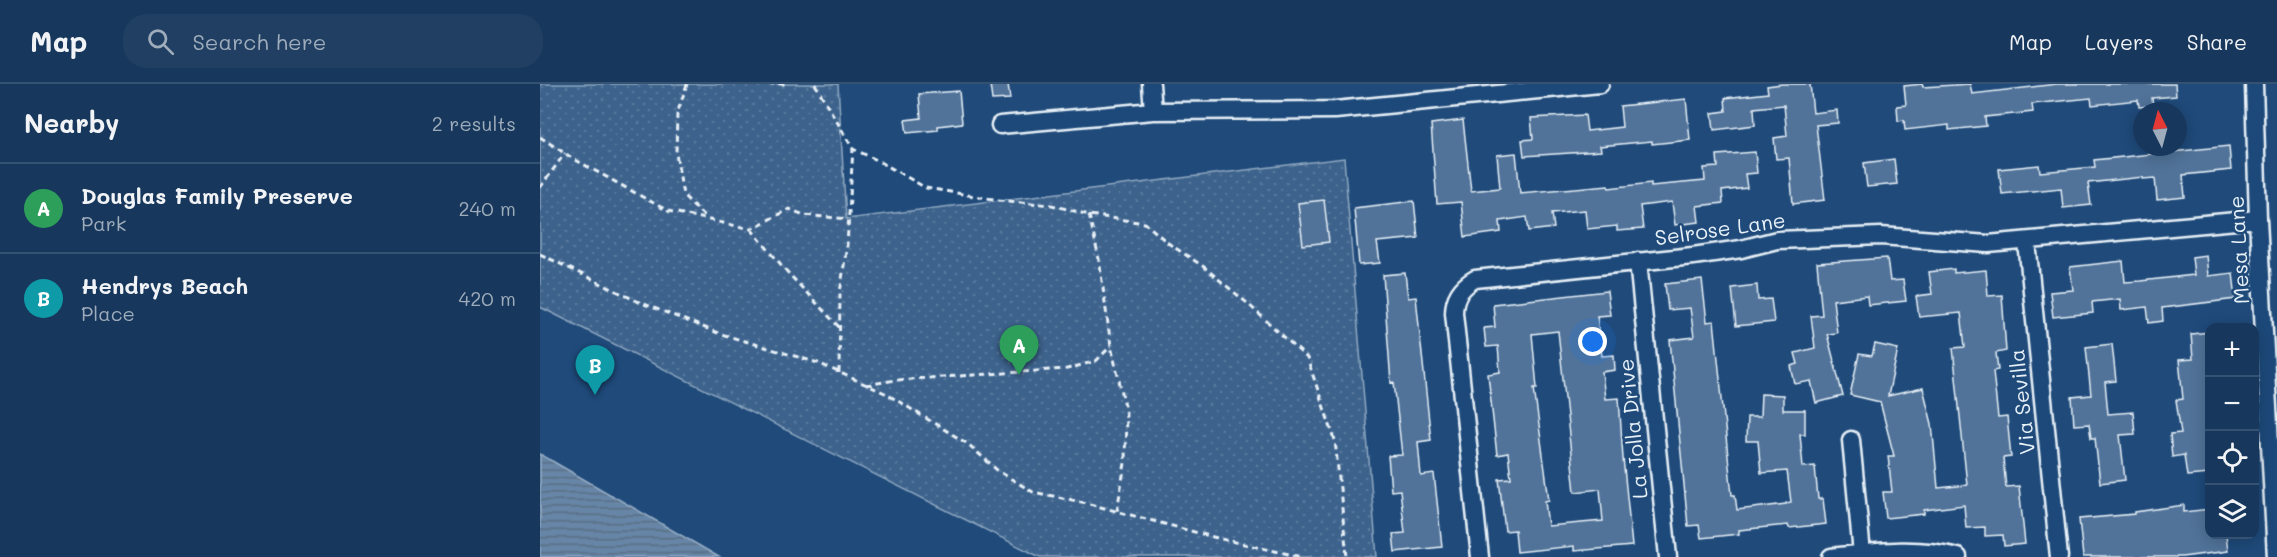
<!DOCTYPE html>
<meta charset="utf-8">
<style>
:root{--surface:#17385c;--page:#203f62;--text:#f1f3f6;--muted:#9eacbb;--line:#365272;--accent:#8bbbb9}
body{margin:0;font-family:Mali,sans-serif;background:var(--page);color:var(--text)}
.controls{position:absolute;right:18px;bottom:18px;display:grid;overflow:hidden;border-radius:12px;box-shadow:0 3px 15px #0003}
.controls button{width:54px;height:54px;display:grid;place-items:center;padding:0;border:0;border-bottom:2px solid var(--line);background:var(--surface);color:var(--text);font:30px sans-serif}
.compass{position:absolute;left:1593px;top:18px;width:54px;height:54px;border-radius:50%;background:var(--surface);box-shadow:0 3px 15px #0003;rotate:354deg}
.you{position:absolute;left:1053px;top:258px;width:21px;height:21px;margin:-15px;border:4px solid #fff;border-radius:50%;background:#1a73e8;box-shadow:0 0 0 9px #1a73e833}
.badge{display:grid;place-items:center;width:39px;height:39px;border-radius:50%;background:var(--accent);color:#fff;font-size:20px;font-weight:700}
.pin{position:absolute;translate:-50% -50px;filter:drop-shadow(0 2px 3px #0008)}
.pin::after{content:'';position:absolute;top:32px;width:21px;height:18px;background:inherit;clip-path:polygon(0 0,100% 0,50% 100%)}
.list{margin:0;padding:0;list-style:none}
h2{display:flex;justify-content:space-between;align-items:center;height:78px;margin:0;padding:0 24px;font-size:26px}
h2 small{font-size:20px;font-weight:400;color:var(--muted)}
.list li{display:grid;grid-template-columns:39px 1fr auto;gap:18px;align-items:center;box-sizing:border-box;height:90px;padding:0 24px;border-top:2px solid var(--line)}
.list b{display:block;font-size:22px;white-space:nowrap}
.list p{margin:0;font-size:20px;white-space:nowrap;color:var(--muted)}
.list em{font-size:20px;font-style:normal;color:var(--muted)}
.icon{flex:none;width:33px;height:33px;fill:none;stroke:currentColor;stroke-width:2;stroke-linecap:round;stroke-linejoin:round}
.map{position:relative;flex:none;width:1737px;height:473px;overflow:hidden}
header{display:flex;align-items:center;gap:36px;box-sizing:border-box;height:84px;padding:0 30px;background:var(--surface);border-bottom:2px solid var(--line)}
header strong{font-size:28px}
nav{display:flex;gap:33px;margin-inline-start:auto;font-size:21px}
.search{width:420px;height:54px;background:var(--page);display:flex;align-items:center;gap:15px;box-sizing:border-box;padding:0 21px;border-radius:24px;color:var(--muted);font-size:22px}
main{display:flex}
aside{flex:1;background:var(--surface)}
.map>svg:first-child{display:block}
.park{fill:url(#park-dots);stroke:#92aac2;stroke-width:1.5}
.water{fill:url(#water-rules);stroke:#9ab0c7;stroke-width:1.5}
.building{fill:#517399;stroke:#e8f1f8;stroke-width:1.5;fill-rule:evenodd}
.lines{fill:none;stroke-linecap:round;stroke-linejoin:round}
.minor-casing{stroke:#e8f1f8;stroke-width:21}
.path{stroke:#e8f1f8;stroke-width:3;stroke-dasharray:6 4.5;stroke-linecap:butt}
.minor{stroke:#1f4a7a;stroke-width:16}
.labels{text-anchor:middle;dominant-baseline:central;stroke-width:5;stroke-linejoin:round;paint-order:stroke}
.street-label{font-size:21px;fill:#e8f1f8;stroke:#1f4a7a}
</style>
<header>
<strong>Map</strong>
<div class="search"><svg class="icon" aria-label="search" viewBox="0 0 24 24"><circle cx="10" cy="10" r="6"/><path d="M15 15l6 6"/></svg>Search here</div>
<nav><a>Map</a><a>Layers</a><a>Share</a></nav>
</header>
<main>
<aside>
<h2>Nearby<small>2 results</small></h2>
<ul class="list">
<li><span class="badge" style="background:#2e9e5b">A</span><div><b>Douglas Family Preserve</b><p>Park</p></div><em>240 m</em></li>
<li><span class="badge" style="background:#0f9aa8">B</span><div><b>Hendrys Beach</b><p>Place</p></div><em>420 m</em></li>
</ul>
</aside>
<div class="map">
<svg width="1737" height="473" viewBox="0 0 1737 473">
<defs>
<pattern id="park-dots" width="8" height="8" patternUnits="userSpaceOnUse" patternTransform="scale(1.5)"><rect width="8" height="8" fill="#3c628c"/><path d="M2 2h.1M6 6h.1" fill="none" stroke="#58799d" stroke-width="1.8" stroke-linecap="round"/></pattern>
<pattern id="water-rules" width="6" height="5" patternUnits="userSpaceOnUse" patternTransform="scale(1.5)"><rect width="6" height="5" fill="#6685a7"/><path d="M0 2.5h6" fill="none" stroke="#596d82"/></pattern>
</defs>
<rect width="100%" height="100%" fill="#1f4a7a"/>
<filter id="ink" filterUnits="userSpaceOnUse"><feTurbulence type="fractalNoise" baseFrequency=".0167" numOctaves="2"/><feDisplacementMap in="SourceGraphic" scale="12" xChannelSelector="R" yChannelSelector="G"/><feConvolveMatrix kernelMatrix="1 2 1 2 8 2 1 2 1" color-interpolation-filters="sRGB"/></filter>
<g filter="url(#ink)">
<path class="park" d="M0 0H298L306 135 804 74 837 473H500L0 223Z"/>
<path class="water" d="M0 370 179 473H0Z"/>
<path class="building" d="M450 0H468L470 15 452 16Z
M1242 0H1270L1273 29 1297 26 1298 39 1276 41 1285 116 1253 120 1249 74 1236 75 1234 54 1247 52 1244 21 1214 24 1215 41 1174 46 1172 29 1186 27 1185 14 1228 9 1227 2Z
M1382 0 1383 3 1430 0 1432 10 1517 0H1635L1636 12 1612 14 1613 22 1599 23 1598 16 1552 21 1551 14 1492 20 1493 28 1445 33 1446 42 1409 46V41L1365 46 1364 36 1358 37 1357 22 1366 21 1364 2Z
M419 7 422 39 398 42V46L367 49 365 36 381 34 379 10Z
M1146 15 1150 56 1112 60V57L1060 62 1061 67 984 72 982 56 993 55 991 34 1045 31 1047 47 1082 43 1080 22Z
M923 36 931 107 960 104 957 71 976 69 980 109 1068 101 1069 104 1111 99V102L1165 97 1164 84 1178 83 1177 71 1215 68 1217 89 1205 90 1207 104 1182 107 1183 119 1157 122 1159 138 1135 141 1132 118 1100 122 1103 145 1077 147V142L1047 145 1045 126 1012 129 1014 144 989 147 987 133 960 137 961 148 925 153 921 118 897 120 891 40Z
M1689 62 1691 86 1643 91 1645 113 1617 116 1615 94 1603 95V93L1548 99 1551 121 1523 124 1521 104 1462 110 1459 85 1499 81 1500 88 1555 83 1554 76Z
M1354 75 1357 100 1327 103 1324 79Z
M784 116 789 158 763 161 758 119Z
M874 117 878 154 837 158 840 179 819 181 814 124Z
M1666 171 1668 192 1693 189 1696 215 1622 224 1623 237 1609 239 1607 223 1581 226 1580 215 1552 218 1553 229 1513 233 1510 208 1533 206 1530 183 1583 177 1585 198 1600 197 1654 191 1652 173Z
M1347 174 1350 197 1363 196 1366 217 1328 221 1327 212 1293 216 1297 249 1287 250 1303 312 1276 319 1271 297 1255 300 1251 282 1258 280 1255 269 1275 264 1271 232 1282 231 1277 179Z
M1414 185V189L1446 186 1448 212 1462 211 1466 267 1456 269 1458 286 1453 287 1458 334 1467 333 1471 373 1463 374 1466 403 1479 402 1485 460 1464 462 1463 451 1445 452V443L1426 444 1424 421 1384 426V430L1346 434 1343 408H1352L1348 372H1354L1340 318 1310 311 1319 270 1332 272 1335 260 1358 265 1348 312 1383 304 1392 340 1398 404 1427 401 1413 264 1425 263 1421 229 1379 233 1376 212 1392 210 1389 188Z
M865 189 868 214 876 213 891 356 878 358 881 392 894 390 902 463 855 468 853 450 865 449 860 406 851 407 848 372 862 371 854 298 851 299 843 191Z
M1162 196 1167 238 1174 237 1192 411H1195L1197 426 1246 420V419L1251 418 1247 387 1221 389 1218 357H1206L1207 333H1220L1221 310 1243 311V326H1265V350H1260L1263 383 1275 382 1278 415H1283L1286 440 1249 444 1248 441 1199 446V450L1161 454 1159 441 1148 442 1130 256 1154 253 1150 224 1128 226 1125 200Z
M1217 201 1218 216 1231 215 1234 238 1196 242 1192 204Z
M1067 207 1070 231 1057 232 1062 272 1074 271 1075 286 1062 288 1065 315 1079 314 1083 374 1092 462 1034 467V462L977 468 975 446 965 447 959 395 971 394 968 369 957 371 948 290 960 288 958 262 946 263 944 244 955 243 953 220ZM1018 247 1035 408 1060 405 1063 437 1008 442 1005 417 1009 416 994 304H997L992 250Z
M1670 248V390L1647 392 1644 371 1632 373 1630 350 1641 349 1636 316 1643 315 1639 276 1653 275 1651 250Z
M1572 260 1576 297 1565 298 1568 330 1593 328 1595 350 1580 351 1585 396 1560 399 1555 354H1551L1549 340 1534 341 1532 313 1551 311 1546 263Z
M1644 421V428L1670 425V450H1686L1688 467 1642 473H1543L1539 435 1595 430V428Z"/>
<g class="lines">
<defs>
<path id="minor" d="M611 0 613 27
M1714 0 1718 135 1736 473
M460 41 613 27 795 26 1060 0
M1487 158 1519 473
M1098 177 1128 473
M1311 356 1322 470
M940 473 914 229C914 213 921 203 935 195L1153 172 1201 165 1237 156 1341 152 1448 160 1718 135
M1291 473C1336 468 1373 462 1418 473"/>
</defs>
<use href="#minor" class="minor-casing"/>
<path class="path" d="M147 0 137 30 136 69 143 111 166 134
M228 0H247
M275 0 313 65 337 76 386 104 459 116 512 121 549 131 605 139 628 159 664 183 707 219 767 274 795 356 807 473
M0 53 32 74 128 127 211 145 249 125 264 131 308 135
M0 104 25 69
M549 131 559 175 571 262 586 326 585 379 577 427
M211 145 249 190 299 243
M0 170 99 218 178 249 278 279 345 309 428 360 458 387 493 408 542 418 677 454 762 473
M299 289 300 209 307 161 313 65
M326 301 356 296 527 285 556 277 571 262"/>
<use href="#minor" class="minor"/>
</g>
</g>
<g class="labels">
<g class="street-label">
<text transform="translate(1180 144) rotate(-8)">Selrose Lane</text>
<text transform="translate(1698 166) rotate(-93)">Mesa Lane</text>
<text transform="translate(1481 318) rotate(-96)">Via Sevilla</text>
<text transform="translate(1092 345) rotate(-96)">La Jolla Drive</text>
</g>
</g>
</svg>
<div class="controls">
<button>+</button>
<button>−</button>
<button><svg class="icon" aria-label="locate" viewBox="0 0 24 24"><circle cx="12" cy="12" r="6"/><path d="M12 2v4M12 18v4M2 12h4M18 12h4"/></svg></button>
<button><svg class="icon" aria-label="layers" viewBox="0 0 24 24"><path d="M12 4l9 5-9 5-9-5zM3 14l9 5 9-5"/></svg></button>
</div>
<svg class="compass" viewBox="-18 -18 36 36"><path d="M0-13l5 13h-10z" fill="#e53935"/><path d="M0 13l5-13h-10z" fill="#9eacbb"/></svg>
<div class="you"></div>
<div class="pin badge" style="left:479px;top:291px;background:#2e9e5b">A</div>
<div class="pin badge" style="left:55px;top:311px;background:#0f9aa8">B</div>
</div>
</main>
